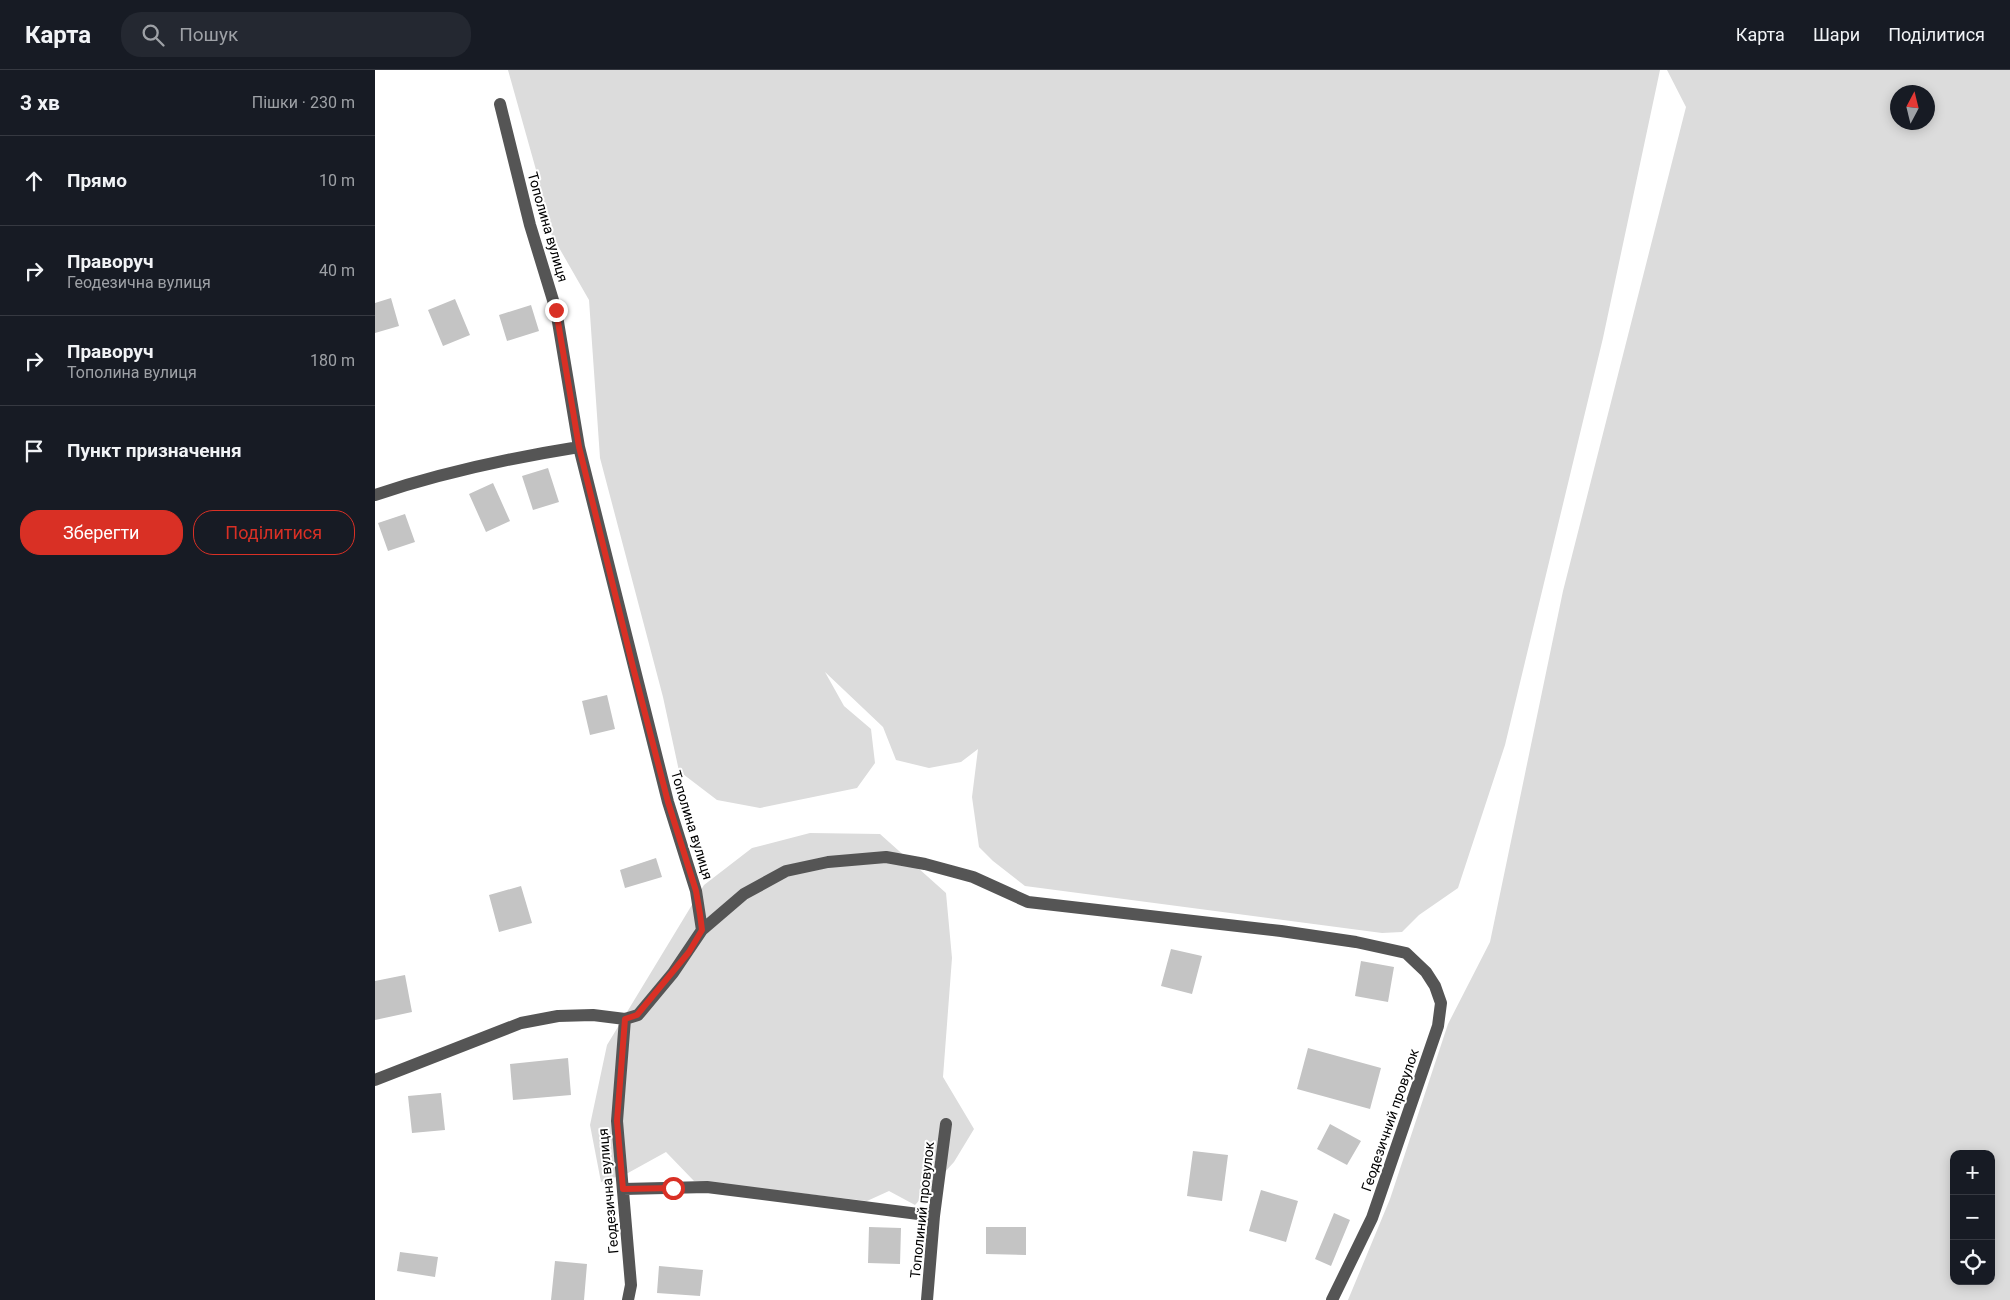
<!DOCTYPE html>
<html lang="uk">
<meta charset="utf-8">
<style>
:root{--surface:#171b24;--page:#242831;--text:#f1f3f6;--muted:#9ea1a6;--line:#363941;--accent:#d93025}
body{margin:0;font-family:Roboto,sans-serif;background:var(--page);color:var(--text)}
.controls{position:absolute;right:15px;bottom:15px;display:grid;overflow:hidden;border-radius:10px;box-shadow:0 2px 12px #0003}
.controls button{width:45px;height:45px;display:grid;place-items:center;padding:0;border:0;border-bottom:1px solid var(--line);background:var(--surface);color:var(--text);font:25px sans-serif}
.compass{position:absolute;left:1515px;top:15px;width:45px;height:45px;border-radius:50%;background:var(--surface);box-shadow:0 2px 12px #0003;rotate:7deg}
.stop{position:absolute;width:15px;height:15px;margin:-11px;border:4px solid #d93025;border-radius:50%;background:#fff}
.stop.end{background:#d93025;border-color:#fff;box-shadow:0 1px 5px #0008}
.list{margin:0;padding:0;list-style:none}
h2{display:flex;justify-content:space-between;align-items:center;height:65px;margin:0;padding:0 20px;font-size:21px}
h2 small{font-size:16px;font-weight:400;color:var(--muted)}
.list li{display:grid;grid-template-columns:32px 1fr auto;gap:15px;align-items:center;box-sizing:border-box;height:90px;padding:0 20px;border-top:1px solid var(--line)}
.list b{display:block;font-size:19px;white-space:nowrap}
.list p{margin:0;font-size:16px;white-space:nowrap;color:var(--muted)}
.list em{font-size:16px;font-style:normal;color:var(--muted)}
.actions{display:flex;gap:10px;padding:15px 20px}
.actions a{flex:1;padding:11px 0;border:1px solid var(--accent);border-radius:20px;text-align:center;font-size:18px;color:var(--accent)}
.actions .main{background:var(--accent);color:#fff}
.icon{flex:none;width:28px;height:28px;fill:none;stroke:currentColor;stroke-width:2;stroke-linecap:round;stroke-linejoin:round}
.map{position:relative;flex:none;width:1635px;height:1230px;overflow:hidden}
header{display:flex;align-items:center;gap:30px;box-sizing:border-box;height:70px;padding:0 25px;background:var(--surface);border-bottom:1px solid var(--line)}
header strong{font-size:24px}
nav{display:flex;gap:28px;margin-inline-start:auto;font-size:18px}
.search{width:350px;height:45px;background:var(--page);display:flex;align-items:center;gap:12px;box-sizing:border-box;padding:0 18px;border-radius:20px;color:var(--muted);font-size:19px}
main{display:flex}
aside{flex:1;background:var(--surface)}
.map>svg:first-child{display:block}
.green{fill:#dcdcdc;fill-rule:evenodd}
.building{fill:#c4c4c4}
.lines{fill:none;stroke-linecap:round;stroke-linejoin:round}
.minor{stroke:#555;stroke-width:12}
.route{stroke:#d93025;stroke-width:6}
.labels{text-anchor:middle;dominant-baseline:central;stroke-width:4;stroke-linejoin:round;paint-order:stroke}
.street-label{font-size:14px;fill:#000;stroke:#fff}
</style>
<header>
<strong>Карта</strong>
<div class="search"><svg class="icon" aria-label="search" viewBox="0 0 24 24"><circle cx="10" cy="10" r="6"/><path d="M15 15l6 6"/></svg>Пошук</div>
<nav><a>Карта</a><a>Шари</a><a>Поділитися</a></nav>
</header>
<main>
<aside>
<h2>3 хв<small>Пішки · 230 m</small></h2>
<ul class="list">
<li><svg class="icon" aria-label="ahead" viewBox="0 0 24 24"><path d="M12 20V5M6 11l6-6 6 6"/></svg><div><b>Прямо</b></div><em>10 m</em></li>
<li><svg class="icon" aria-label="right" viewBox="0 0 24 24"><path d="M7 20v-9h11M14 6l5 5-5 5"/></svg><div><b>Праворуч</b><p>Геодезична вулиця</p></div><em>40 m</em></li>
<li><svg class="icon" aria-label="right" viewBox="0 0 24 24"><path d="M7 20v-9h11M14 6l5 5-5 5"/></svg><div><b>Праворуч</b><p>Тополина вулиця</p></div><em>180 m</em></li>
<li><svg class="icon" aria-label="arrive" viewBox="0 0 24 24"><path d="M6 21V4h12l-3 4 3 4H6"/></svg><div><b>Пункт призначення</b></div></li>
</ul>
<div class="actions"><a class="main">Зберегти</a><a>Поділитися</a></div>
</aside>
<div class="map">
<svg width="1635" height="1230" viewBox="0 0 1635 1230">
<rect width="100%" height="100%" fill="#fff"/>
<path class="green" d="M133 0H1285L1228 268 1130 675 1083 818 1044 845 1027 862 1007 863 650 816 618 791 604 777 597 727 603 679 586 692 554 698 521 690 508 657 450 602 469 636 496 659 500 693 482 718 385 738 342 730 304 701 288 627 225 388 214 230 175 162 163 107Z
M1292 0H1635V1230H973L1015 1129 1073 954 1115 872 1188 521 1311 37ZM1552 22V52H1522V22ZM1579 1084H1616V1211H1579Z
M435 763 505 764 571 823 577 888 568 1007 599 1059 579 1092 540 1135 514 1121 492 1131 319 1111 291 1082 253 1103 226 1112 215 1055 232 975 329 815 377 778Z"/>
<path class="building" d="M16 228 24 256 0 263V233Z
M80 229 95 265 68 276 53 240Z
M156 235 164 261 132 271 124 245Z
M173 398 184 432 158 440 147 406Z
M118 413 135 451 111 462 94 424Z
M30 444 40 472 13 481 3 453Z
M232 625 240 659 215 665 207 631Z
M281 788 287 807 250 818 245 800Z
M146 816 157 853 124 862 114 825Z
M796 879 827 886 817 924 786 916Z
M986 891 1019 897 1013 932 980 926Z
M30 905 37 942 0 950V911Z
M933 978 1006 998 995 1039 922 1019Z
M193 988 196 1025 138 1030 135 994Z
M66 1023 70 1060 37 1063 33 1026Z
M955 1054 986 1071 972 1095 942 1079Z
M818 1081 853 1085 847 1131 812 1126Z
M886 1120 923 1131 911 1172 874 1161Z
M959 1143 975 1150 956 1196 940 1189Z
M494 1157 526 1158 525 1194 493 1193Z
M611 1157H651V1185L611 1184Z
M25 1182 63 1187 60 1207 22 1201Z
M180 1191 212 1194 209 1230H176Z
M284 1196 328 1200 325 1226 282 1223Z"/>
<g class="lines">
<path class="minor" d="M0 425C66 403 135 388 204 377
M327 860 369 824 411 801 453 792 511 787 550 794 598 807 653 832 906 861 981 872 1031 883 1051 902 1060 916 1066 933 1063 956 997 1148 957 1230
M250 949 242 1051 256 1215 253 1230
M0 1010 146 953 183 946 218 945 250 949 263 945 298 903 327 860 321 821 293 732 204 377 181 240 155 155 125 34
M248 1119 332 1117 559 1146
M552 1230 559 1146 571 1054"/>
</g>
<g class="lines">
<path class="route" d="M181 240 204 377 258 597 293 732 321 821 325 844 327 860 314 882 262 945 250 949 242 1051 248 1119 298 1118"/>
</g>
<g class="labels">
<g class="street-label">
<text transform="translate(173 157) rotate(74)">Тополина вулиця</text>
<text transform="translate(317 755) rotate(73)">Тополина вулиця</text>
<text transform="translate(1015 1050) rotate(-71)">Геодезичний провулок</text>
<text transform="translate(233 1121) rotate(-95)">Геодезична вулиця</text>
<text transform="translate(547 1140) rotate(-84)">Тополиний провулок</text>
</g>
</g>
</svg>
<div class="controls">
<button>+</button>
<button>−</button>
<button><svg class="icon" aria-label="locate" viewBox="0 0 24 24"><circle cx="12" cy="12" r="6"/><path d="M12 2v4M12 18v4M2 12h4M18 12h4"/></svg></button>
</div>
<svg class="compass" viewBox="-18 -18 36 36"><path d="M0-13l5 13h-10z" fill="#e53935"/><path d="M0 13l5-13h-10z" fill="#9ea1a6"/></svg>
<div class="stop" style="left:298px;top:1118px"></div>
<div class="stop end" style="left:181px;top:240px"></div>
</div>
</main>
